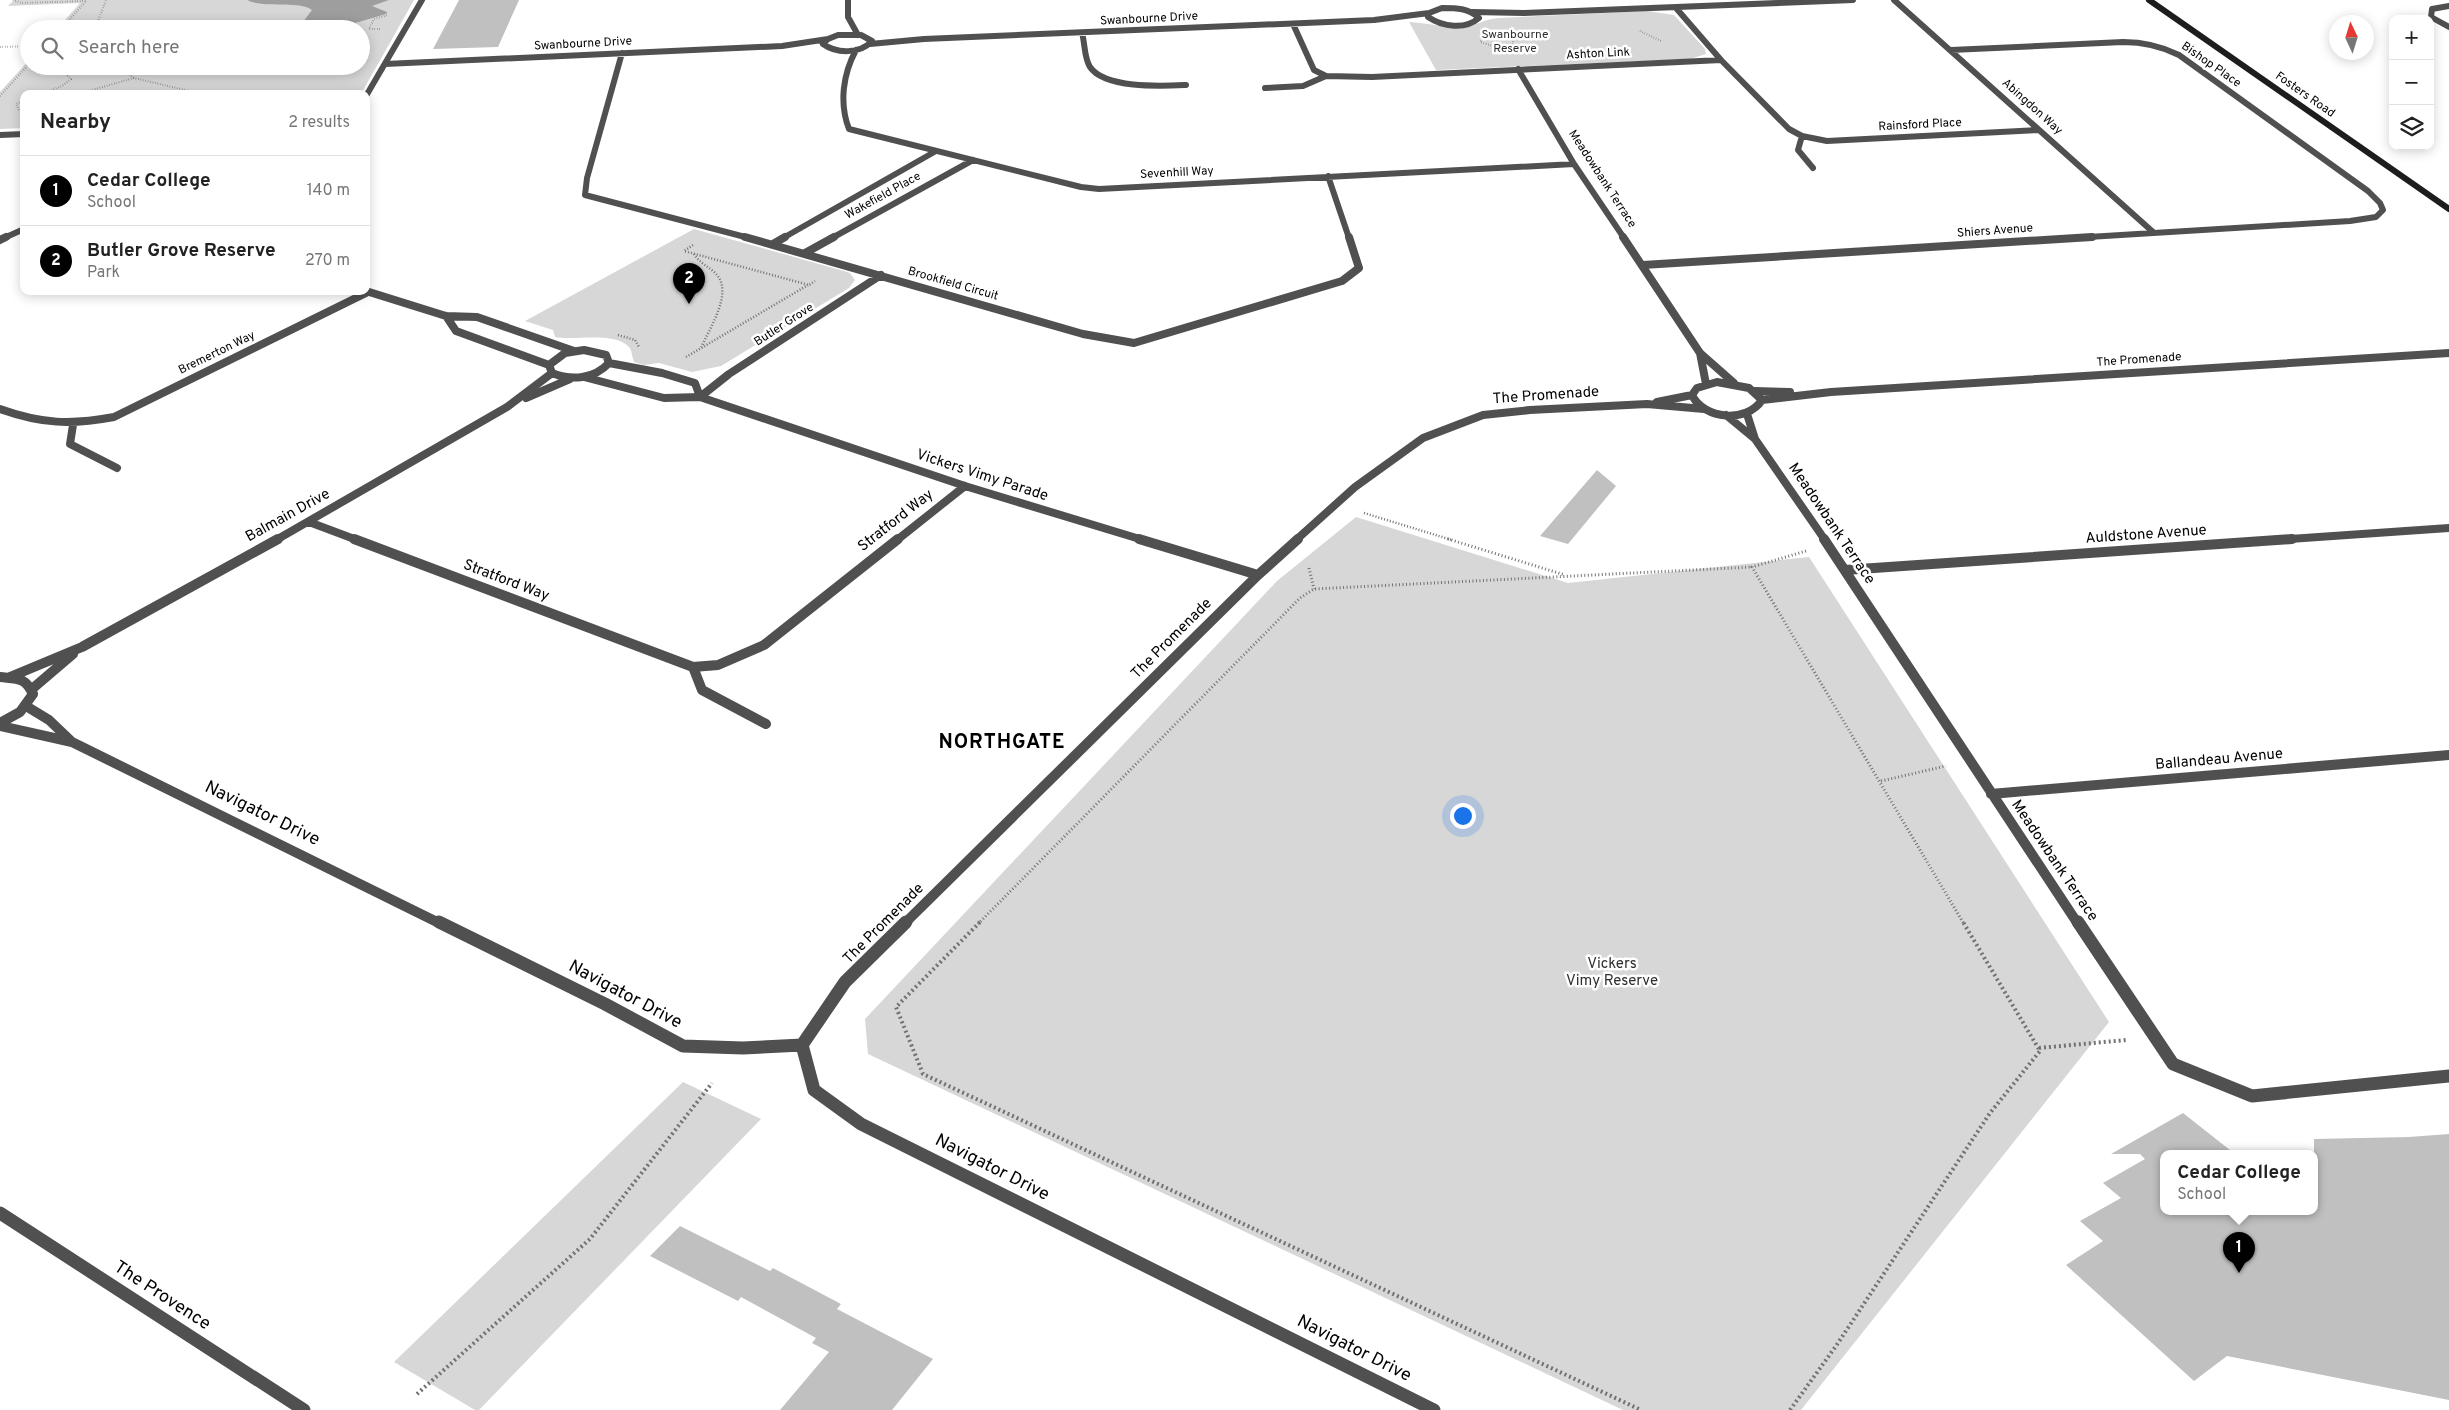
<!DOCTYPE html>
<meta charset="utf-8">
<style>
:root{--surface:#fff;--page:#f2f2f2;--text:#222;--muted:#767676;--line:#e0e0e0;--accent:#000}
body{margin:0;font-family:Overpass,sans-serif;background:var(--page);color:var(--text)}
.controls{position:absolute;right:15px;top:15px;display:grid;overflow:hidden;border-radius:10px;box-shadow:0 2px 12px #0003}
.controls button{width:45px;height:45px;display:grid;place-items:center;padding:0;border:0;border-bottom:1px solid var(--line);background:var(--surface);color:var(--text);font:25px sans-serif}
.compass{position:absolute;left:2329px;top:15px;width:45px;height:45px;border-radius:50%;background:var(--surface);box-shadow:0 2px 12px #0003;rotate:356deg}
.you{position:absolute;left:1462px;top:815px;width:18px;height:18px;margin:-12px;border:4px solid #fff;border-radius:50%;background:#1a73e8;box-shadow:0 0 0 8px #1a73e833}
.badge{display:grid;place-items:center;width:32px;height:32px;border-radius:50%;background:var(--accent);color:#fff;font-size:16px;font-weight:700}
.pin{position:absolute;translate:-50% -41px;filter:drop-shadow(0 1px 2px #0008)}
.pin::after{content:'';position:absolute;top:26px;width:18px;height:15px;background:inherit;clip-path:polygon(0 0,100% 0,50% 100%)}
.popup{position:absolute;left:2160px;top:1150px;width:158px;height:65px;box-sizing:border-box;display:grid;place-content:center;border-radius:10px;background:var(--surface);filter:drop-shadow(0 1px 4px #0005);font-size:16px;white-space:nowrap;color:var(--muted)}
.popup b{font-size:19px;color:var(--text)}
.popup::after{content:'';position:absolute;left:50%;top:100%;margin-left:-10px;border:10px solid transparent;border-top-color:var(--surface)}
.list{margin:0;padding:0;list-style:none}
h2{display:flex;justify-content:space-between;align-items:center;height:65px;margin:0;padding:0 20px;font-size:21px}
h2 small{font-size:16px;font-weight:400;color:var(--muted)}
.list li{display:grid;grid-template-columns:32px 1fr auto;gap:15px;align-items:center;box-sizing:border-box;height:70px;padding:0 20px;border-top:1px solid var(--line)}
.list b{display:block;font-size:19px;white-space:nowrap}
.list p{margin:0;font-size:16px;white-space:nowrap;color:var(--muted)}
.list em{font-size:16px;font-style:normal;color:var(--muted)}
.icon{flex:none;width:28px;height:28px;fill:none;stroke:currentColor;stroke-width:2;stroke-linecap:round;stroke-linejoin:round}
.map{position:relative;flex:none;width:2449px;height:1410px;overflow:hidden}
.search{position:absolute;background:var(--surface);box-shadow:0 2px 12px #0003;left:20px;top:20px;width:350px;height:55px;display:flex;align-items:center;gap:12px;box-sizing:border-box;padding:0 18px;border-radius:28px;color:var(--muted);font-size:19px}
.panel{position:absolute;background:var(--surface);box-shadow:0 2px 12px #0003;left:20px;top:90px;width:350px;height:205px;border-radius:10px}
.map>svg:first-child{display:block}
.green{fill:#d7d7d7}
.water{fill:#9e9e9e}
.building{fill:#c0c0c0}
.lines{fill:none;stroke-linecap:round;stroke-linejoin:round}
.path-far3{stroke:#727272;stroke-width:2;stroke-dasharray:0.5 2;stroke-linecap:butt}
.path-far2{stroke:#727272;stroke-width:2.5;stroke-dasharray:1 2;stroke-linecap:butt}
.path-far1{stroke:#727272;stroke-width:3;stroke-dasharray:1 2.5;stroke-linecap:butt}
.path{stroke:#727272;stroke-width:4;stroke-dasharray:2 3;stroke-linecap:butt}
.lane{stroke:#505050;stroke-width:6}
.street-far3{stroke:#505050;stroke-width:6}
.street-far2{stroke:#505050;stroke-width:8}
.street-far1{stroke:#505050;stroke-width:10}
.street{stroke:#505050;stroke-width:13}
.secondary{stroke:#1d1d1d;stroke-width:6}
.labels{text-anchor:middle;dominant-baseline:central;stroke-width:5;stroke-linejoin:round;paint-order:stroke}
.far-street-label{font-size:12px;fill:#000;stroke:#fff}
.far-park-label{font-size:12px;fill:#2e2e2e;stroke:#fff}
.street-label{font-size:15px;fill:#000;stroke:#fff}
.park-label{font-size:15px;fill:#2e2e2e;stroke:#fff}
.near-street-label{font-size:18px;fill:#000;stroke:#fff}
.district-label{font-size:20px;font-weight:bold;letter-spacing:1px;fill:#000;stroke:#fff}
</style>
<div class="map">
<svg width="2449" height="1410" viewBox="0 0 2449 1410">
<rect width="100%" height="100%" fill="#fff"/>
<path class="green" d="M14 0H414L361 94H24V128L0 129V92L29 60V66H361V29H57L80 3 8 6Z
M1647 11 1674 15 1705 49 1706 54 1690 59 1436 70 1409 22C1426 23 1443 27 1460 27 1474 27 1485 19 1498 18Z
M694 229 844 271 850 273 855 280 849 288 721 366 692 372 659 363 644 365 634 362C632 357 632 350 629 347 615 331 574 341 555 337L553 330 525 321Z
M1356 517 1568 583 1809 557 2109 1022 1801 1410H1623L868 1054 865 1019 1277 581Z
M683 1082 761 1119 479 1410H475L394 1362Z"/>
<path class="water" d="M247 0H389L372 6 387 12 386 14C365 20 323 35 303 22L312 10C299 0 265 9 247 0Z"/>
<path class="building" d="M459 0H519L498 47 433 49Z
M1597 470 1616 486 1568 544 1540 536Z
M2183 1113 2235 1154H2164V1212H2314V1139L2409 1137 2449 1134V1400L2227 1356 2194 1381 2066 1265 2103 1241 2080 1221 2121 1198 2103 1183 2145 1159 2140 1154H2111Z
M680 1226 770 1271 773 1268 841 1304 837 1309 933 1359 892 1410H780L829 1352 812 1343 816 1338 741 1297 738 1301 650 1256Z"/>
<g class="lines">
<path class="path-far3" d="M13 0 21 3 86 1 61 29
M95 29 106 0
M380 29H369L374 19 388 15
M1640 31 1661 41
M1500 36 1513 40V44L1496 47 1480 42 1484 37Z
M0 47 29 46
M117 66 134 78 202 94
M42 94 62 86 71 79 57 66
M78 94 134 78
M0 96 29 64
M19 110 16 104 24 100"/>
<path class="path-far2" d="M693 245 684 251 809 285 815 281
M694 254C699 263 710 267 717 275 733 294 709 329 701 348
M618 335 635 340 639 347
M686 357 808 285
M1364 513 1452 540"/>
<path class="path-far1" d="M1448 539 1565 575
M1806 551 1752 567 1964 924
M1309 568 1314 589
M1881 781 1946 766
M978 924 1300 598 1314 589 1752 567"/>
<path class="path" d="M980 922 896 1007 923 1074 1641 1410
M2039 1048 2126 1040
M417 1394 590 1239 712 1083
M1790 1410 1836 1346 1990 1113 2040 1051 1963 922"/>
<path class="lane" d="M2449 6 2432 9 2431 17 2449 27"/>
<path class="street-far3" d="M848 0V17L858 35
M1894 0 2153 232
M1442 8C1456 8 1469 8 1479 18 1465 30 1443 27 1428 17L1429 13Z
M1676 8 1721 60 1789 129 1802 136 1827 141 2039 130
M1473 12 1524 13 1853 0
M1293 24 1314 70 1326 76 1372 77 1721 60
M1082 33C1085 43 1084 58 1090 67 1105 89 1162 86 1186 85
M838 35H861L872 41C860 54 837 54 823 44L828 39Z
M870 44 924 39 1374 20 1429 13
M856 50C843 74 839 103 849 129L1081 187 1099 189 1574 164
M1951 50 2123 42C2143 42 2161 46 2179 55L2368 191 2380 203 2383 210 2376 217 2350 221 2072 238
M622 53 587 178 585 195 749 238
M385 64 782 46 828 39
M1518 69 1574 164 1624 238
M1265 88 1303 86 1326 76
M366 96 422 0
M0 135 24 134
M1802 136 1798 150 1813 168
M1328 176 1349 238
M4 238 24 229
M783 238 936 151
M832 238 973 160"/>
<path class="street-far2" d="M745 237 1083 334 1134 343 1342 281 1359 268 1349 237
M1623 237 1700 353 1734 383
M0 240 6 237
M773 244 785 237
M805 253 834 237
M1643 265 2092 237
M366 291 446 316 477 317 574 351
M446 316 456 331 549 365
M584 350 606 355 609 363C594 379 572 381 552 373L549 365 565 353Z
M1700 353 1706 384
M609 363 662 373 695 383 700 397
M584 377 664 398 700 397 965 486 1143 540
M1717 382 1749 388 1762 400C1747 423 1704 420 1692 395L1697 388Z
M1755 391 1790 392
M700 397 729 374 881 275
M526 398 570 379
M1762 400 1831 392 2449 353
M1657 402 1692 395
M0 409C42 424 71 425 114 417L368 292
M1747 414 1755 439
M1726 415 1755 439 1825 540
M73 425 70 444 117 468
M309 522 357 540
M276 540 507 407 552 373
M897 540 965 486
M1296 540 1355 487 1423 438 1483 415 1530 410 1647 404 1704 409
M2274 540 2449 528"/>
<path class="street-far1" d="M354 539 693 667 718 665 764 645 898 539
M1139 539 1258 575
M1824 539 2078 924
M1845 570 2292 539
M693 667 702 690 766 724
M0 677C18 679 25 677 33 694L20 712 0 723
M10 677 82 647 278 539
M32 689 73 654
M26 706 49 720 70 740
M0 726 72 742 441 924
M1991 794 2449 755
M904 924 1258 575 1298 539"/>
<path class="street" d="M439 922 605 1004 683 1046 743 1048 802 1045
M2078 922 2173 1064 2252 1096 2449 1076
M802 1045 845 982 906 922
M802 1045 814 1090 861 1124 1434 1410
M0 1213 304 1410"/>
<path class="secondary" d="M2149 0 2449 209"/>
</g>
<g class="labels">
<g class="far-street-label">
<text transform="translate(1149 19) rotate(-3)">Swanbourne Drive</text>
<text transform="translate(583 44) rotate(-3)">Swanbourne Drive</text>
<text transform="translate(1598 54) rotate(-3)">Ashton Link</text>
<text transform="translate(2211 65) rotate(35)">Bishop Place</text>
<text transform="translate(2305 95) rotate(35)">Fosters Road</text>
<text transform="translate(2032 107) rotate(42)">Abingdon Way</text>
<text transform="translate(1920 125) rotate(-3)">Rainsford Place</text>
<text transform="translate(1177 173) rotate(-3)">Sevenhill Way</text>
<text transform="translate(1602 179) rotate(57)">Meadowbank Terrace</text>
<text transform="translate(883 196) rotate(-29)">Wakefield Place</text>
<text transform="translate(1995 231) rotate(-4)">Shiers Avenue</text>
<text transform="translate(953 284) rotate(16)">Brookfield Circuit</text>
<text transform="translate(784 325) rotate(-33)">Butler Grove</text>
<text transform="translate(217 353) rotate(-26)">Bremerton Way</text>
<text transform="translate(2139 360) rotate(-4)">The Promenade</text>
</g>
<g class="far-park-label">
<text x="1515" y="35">Swanbourne<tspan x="1515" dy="14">Reserve</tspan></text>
</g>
<g class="street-label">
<text transform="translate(1546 396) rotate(-4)">The Promenade</text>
<text transform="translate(982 476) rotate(18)">Vickers Vimy Parade</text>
<text transform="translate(288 516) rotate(-29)">Balmain Drive</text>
<text transform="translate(896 521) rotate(-38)">Stratford Way</text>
<text transform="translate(1831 524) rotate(56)">Meadowbank Terrace</text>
<text transform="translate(2146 535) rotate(-4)">Auldstone Avenue</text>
<text transform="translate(506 581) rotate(21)">Stratford Way</text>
<text transform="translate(1172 639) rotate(-45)">The Promenade</text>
<text transform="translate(2219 760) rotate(-5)">Ballandeau Avenue</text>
<text transform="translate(2054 861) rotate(56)">Meadowbank Terrace</text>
<text transform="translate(884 924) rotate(-45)">The Promenade</text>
</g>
<g class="park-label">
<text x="1612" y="964">Vickers<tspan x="1612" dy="17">Vimy Reserve</tspan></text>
</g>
<g class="near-street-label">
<text transform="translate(262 814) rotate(26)">Navigator Drive</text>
<text transform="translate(625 995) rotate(28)">Navigator Drive</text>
<text transform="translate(992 1168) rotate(27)">Navigator Drive</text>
<text transform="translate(162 1296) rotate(33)">The Provence</text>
<text transform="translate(1354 1349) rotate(27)">Navigator Drive</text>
</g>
<g class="district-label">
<text x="1002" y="743">NORTHGATE</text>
</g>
</g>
</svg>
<div class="controls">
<button>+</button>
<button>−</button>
<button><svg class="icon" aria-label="layers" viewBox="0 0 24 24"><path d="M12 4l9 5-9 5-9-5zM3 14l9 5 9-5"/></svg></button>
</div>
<svg class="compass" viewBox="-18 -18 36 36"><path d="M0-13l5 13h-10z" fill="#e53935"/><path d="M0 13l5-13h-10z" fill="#767676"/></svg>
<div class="you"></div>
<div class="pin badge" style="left:2239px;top:1273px">1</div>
<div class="popup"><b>Cedar College</b>School</div>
<div class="pin badge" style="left:689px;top:304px">2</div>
<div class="search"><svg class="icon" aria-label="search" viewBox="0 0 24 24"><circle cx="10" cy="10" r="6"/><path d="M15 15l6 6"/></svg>Search here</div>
<section class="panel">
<h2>Nearby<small>2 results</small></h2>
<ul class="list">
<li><span class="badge">1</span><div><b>Cedar College</b><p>School</p></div><em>140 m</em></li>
<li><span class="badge">2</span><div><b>Butler Grove Reserve</b><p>Park</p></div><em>270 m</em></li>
</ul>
</section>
</div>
